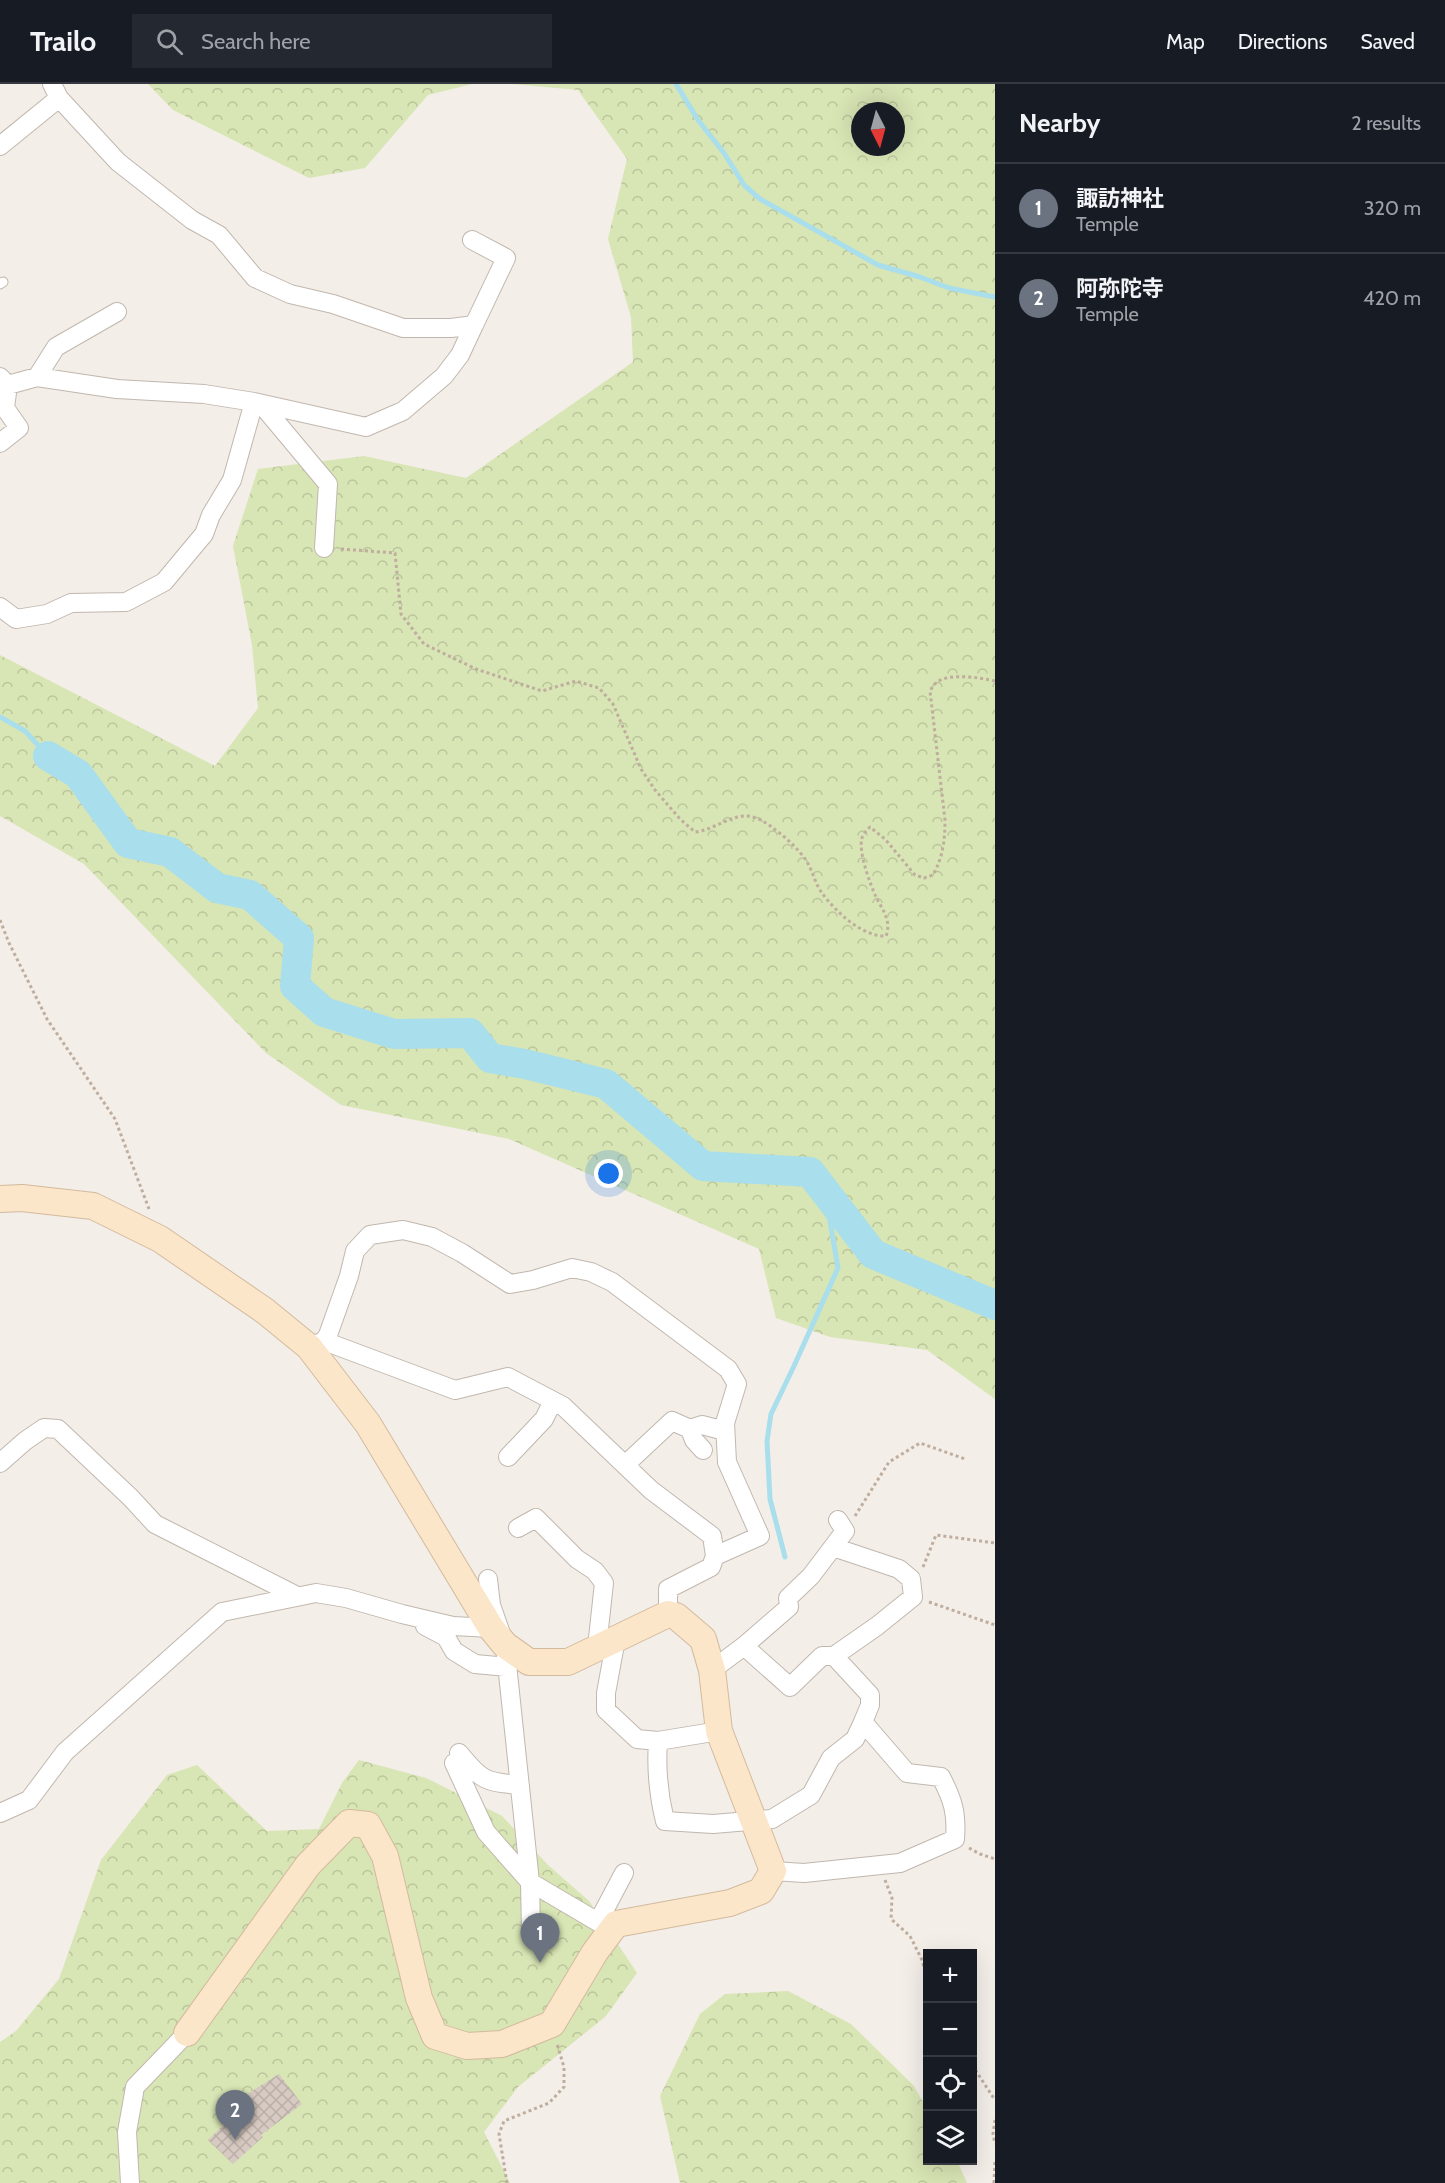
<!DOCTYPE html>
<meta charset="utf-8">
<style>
:root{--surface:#171b24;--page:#242831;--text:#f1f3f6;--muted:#9ea1a6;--line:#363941;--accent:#db2777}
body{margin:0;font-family:Cabin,"Noto Sans JP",sans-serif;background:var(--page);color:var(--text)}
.controls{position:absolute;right:18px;bottom:18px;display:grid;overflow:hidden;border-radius:0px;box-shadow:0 6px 24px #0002}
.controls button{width:54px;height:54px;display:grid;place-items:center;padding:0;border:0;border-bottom:2px solid var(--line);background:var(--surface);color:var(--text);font:30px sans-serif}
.compass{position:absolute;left:851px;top:18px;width:54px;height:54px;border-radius:50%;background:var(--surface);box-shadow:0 6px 24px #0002;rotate:174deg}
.you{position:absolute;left:609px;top:1090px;width:21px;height:21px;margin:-15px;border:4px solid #fff;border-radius:50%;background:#1a73e8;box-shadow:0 0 0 9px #1a73e833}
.badge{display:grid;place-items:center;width:39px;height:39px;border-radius:50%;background:var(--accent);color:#fff;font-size:20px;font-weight:700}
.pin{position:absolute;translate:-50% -50px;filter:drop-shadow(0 2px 3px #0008)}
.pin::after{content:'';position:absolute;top:32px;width:21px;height:18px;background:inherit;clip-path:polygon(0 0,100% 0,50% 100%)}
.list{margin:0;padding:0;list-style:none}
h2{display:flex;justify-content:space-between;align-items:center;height:78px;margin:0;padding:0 24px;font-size:26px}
h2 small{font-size:20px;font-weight:400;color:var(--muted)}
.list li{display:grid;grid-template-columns:39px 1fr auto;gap:18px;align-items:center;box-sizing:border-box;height:90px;padding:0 24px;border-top:2px solid var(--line)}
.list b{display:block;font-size:22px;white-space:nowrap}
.list p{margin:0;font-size:20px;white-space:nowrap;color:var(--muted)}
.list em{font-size:20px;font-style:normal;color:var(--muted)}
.icon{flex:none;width:33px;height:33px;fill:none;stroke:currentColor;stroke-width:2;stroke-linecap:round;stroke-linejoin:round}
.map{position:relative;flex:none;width:995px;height:2099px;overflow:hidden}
header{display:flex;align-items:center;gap:36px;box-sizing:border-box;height:84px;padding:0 30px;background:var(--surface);border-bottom:2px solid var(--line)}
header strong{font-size:28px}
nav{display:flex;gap:33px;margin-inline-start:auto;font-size:21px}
.search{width:420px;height:54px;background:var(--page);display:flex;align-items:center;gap:15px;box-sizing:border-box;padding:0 21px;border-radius:0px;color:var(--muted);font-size:22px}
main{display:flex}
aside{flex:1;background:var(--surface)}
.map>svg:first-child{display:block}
.forest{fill:url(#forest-crowns);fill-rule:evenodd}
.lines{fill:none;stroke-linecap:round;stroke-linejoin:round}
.stream{stroke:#a9deec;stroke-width:5}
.river{stroke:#a9deec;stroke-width:30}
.building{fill:url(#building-cross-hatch)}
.lane-casing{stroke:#c1b7ae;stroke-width:11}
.street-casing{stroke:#c1b7ae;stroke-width:20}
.secondary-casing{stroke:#d3ba9d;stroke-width:28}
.path{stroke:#bfad9e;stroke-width:3;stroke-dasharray:3 3;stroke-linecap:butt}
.lane{stroke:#fff;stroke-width:9}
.street{stroke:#fff;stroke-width:18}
.secondary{stroke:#fbe6ca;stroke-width:26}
</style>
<header>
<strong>Trailo</strong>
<div class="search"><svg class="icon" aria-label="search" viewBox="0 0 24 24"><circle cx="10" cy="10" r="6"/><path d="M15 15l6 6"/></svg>Search here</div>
<nav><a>Map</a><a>Directions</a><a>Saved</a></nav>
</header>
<main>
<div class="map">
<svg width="995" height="2099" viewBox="0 0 995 2099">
<defs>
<pattern id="forest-crowns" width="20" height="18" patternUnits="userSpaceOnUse" patternTransform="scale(1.5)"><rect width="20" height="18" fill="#d8e5b4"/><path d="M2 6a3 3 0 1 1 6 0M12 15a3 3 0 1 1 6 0" fill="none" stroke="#bbc59b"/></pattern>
<pattern id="building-cross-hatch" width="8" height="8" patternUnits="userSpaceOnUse" patternTransform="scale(1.5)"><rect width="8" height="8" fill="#d7cac2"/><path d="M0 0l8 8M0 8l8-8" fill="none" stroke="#baaea7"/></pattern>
</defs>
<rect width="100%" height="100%" fill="#f3eee8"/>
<path class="forest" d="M148 0H472L428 11 365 84 309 94 173 26Z
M512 0H995V1315L927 1266 830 1253 776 1234 759 1165 509 1055 341 1021 266 969 84 780 0 732V571L215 682 258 624 252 561 233 462 258 385 364 372 466 394 633 278 631 233 608 155 627 75 578 6ZM860 27H896V63H860Z
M359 1676 426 1694 502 1732 548 1781 589 1817 637 1889 606 1932 518 2003 484 2048 510 2099H0V1958L16 1947 59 1895 101 1776 167 1691 197 1681 267 1747 319 1745 342 1699Z
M788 1907 851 1940 914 2002 927 2025 928 2076 957 2077 967 2099H680L660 2012 700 1930 725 1910Z"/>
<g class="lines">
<path class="stream" d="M676 0 698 36 724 69 744 101 760 115 878 181 920 193 949 204 995 213
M0 633 25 647 48 672
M785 1473 770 1415 767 1357 771 1330 794 1282 838 1184 825 1108"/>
<path class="river" d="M48 672 78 690 128 759 170 768 217 804 250 811 299 854 295 902 324 928 394 950 470 949 490 974 525 980 606 1000 703 1082 810 1088 873 1170 995 1221"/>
</g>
<path class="building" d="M279 1990 302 2020 261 2051 263 2053 233 2080 208 2056 244 2021 239 2015Z"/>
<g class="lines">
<defs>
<path id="lane" d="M0 200 3 198"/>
<path id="street" d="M0 62 59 14
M472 156 506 174 474 241
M0 293 8 301 37 293 117 305 204 310 254 318 366 343 403 327 444 292 460 271 474 241 451 244H403L333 220 290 210 255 194 219 151 192 136 118 78 59 14 52 0
M37 293 56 263 117 228
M262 321 328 400 324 464
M0 359 19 344 5 324 8 301
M0 523 16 535 47 530 71 519 126 518 164 498 204 450 211 431 232 396 254 318
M324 1257 455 1306 508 1293 563 1322 651 1406 712 1452 715 1472
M309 1263 324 1257 328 1251 349 1192 355 1167 370 1151 403 1146 432 1153 462 1169 510 1200 533 1196 572 1184 591 1188 612 1198 728 1285 737 1300 725 1339 727 1378 760 1452 715 1472 711 1483 668 1505V1530
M690 1345 694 1356 703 1366
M508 1373 544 1335 553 1317
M0 1379 25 1357 44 1344 58 1345 131 1414 155 1440 297 1512
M625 1381 672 1337 690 1345 702 1341 725 1347
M518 1444 536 1434 577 1475 595 1487 604 1499 597 1563
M833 1463 899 1485 911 1495 913 1513 877 1542 834 1572
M488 1495 491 1521 505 1561 530 1798 531 1847
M425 1542 446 1553 454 1567 475 1580 508 1583
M616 1555 606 1609V1626L637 1655 658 1657
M744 1562 789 1523 788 1514 811 1492 845 1447 838 1436
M712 1586 744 1562 790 1603 822 1572H834L870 1611V1621L863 1638 907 1689 941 1693C953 1716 957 1729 955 1755L900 1779 804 1789 773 1787
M719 1647 658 1657C656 1685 658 1709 665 1737L713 1740 772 1735 811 1711 831 1674 855 1655 863 1638
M459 1669C481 1696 484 1698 520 1701
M454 1679 486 1748 530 1798 598 1838 616 1840
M0 1729 29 1716 65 1668 222 1528 316 1509 346 1514 402 1530 453 1542 491 1544
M598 1838 624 1789
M130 2099 127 2048 135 2003 187 1949"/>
<path id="secondary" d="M0 1115 22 1114 93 1122 160 1155 265 1227 309 1263 368 1340 491 1544 505 1561 529 1578H568L668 1530 676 1532 703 1555 712 1586 719 1647 773 1787 761 1807 730 1819 616 1840 595 1868 552 1940 502 1960 467 1962 435 1952 419 1914 385 1772 368 1741 349 1739 308 1781 187 1949"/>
</defs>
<use href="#lane" class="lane-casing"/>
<use href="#street" class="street-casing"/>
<use href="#secondary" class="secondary-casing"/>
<path class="path" d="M341 465 395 469 401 530 424 560 476 585 542 607 576 597 599 604 613 620 641 685 655 706 680 735 695 748C713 746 728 733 744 732 754 731 765 738 773 744 784 752 794 761 803 772 812 783 814 798 822 809 835 827 862 853 886 852 892 837 882 825 876 813 870 800 858 767 862 754 863 750 867 746 870 743L885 755 915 791 924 794 933 791C943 773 945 756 945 736L930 607C932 604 933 601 936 599 948 588 981 594 995 597
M0 836 9 859 47 935 115 1035 149 1125
M855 1432 889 1378 920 1359 965 1375
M923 1483 936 1451 995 1459
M929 1518 995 1541
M969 1764 980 1770 995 1775
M885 1796 892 1814 891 1835 910 1852 922 1876 928 1898
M972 1981 995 2016
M995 2036 993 2050 995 2060
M507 2099 499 2050 504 2037 549 2019 564 2003V1983L557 1960
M994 2099 995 2077"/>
<use href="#lane" class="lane"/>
<use href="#street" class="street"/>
<use href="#secondary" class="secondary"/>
</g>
</svg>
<div class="controls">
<button>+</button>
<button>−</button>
<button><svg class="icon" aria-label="locate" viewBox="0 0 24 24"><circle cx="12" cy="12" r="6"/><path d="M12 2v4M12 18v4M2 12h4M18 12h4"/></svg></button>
<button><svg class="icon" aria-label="layers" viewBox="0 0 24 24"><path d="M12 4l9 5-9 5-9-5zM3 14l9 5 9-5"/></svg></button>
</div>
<svg class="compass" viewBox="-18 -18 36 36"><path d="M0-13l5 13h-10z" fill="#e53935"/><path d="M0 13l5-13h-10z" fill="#9ea1a6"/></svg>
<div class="you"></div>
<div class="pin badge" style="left:540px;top:1879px;background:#6b7280">1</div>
<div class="pin badge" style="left:235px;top:2056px;background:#6b7280">2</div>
</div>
<aside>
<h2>Nearby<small>2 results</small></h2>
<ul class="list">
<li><span class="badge" style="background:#6b7280">1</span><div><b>諏訪神社</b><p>Temple</p></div><em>320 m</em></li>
<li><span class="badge" style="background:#6b7280">2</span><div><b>阿弥陀寺</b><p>Temple</p></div><em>420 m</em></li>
</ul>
</aside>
</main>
